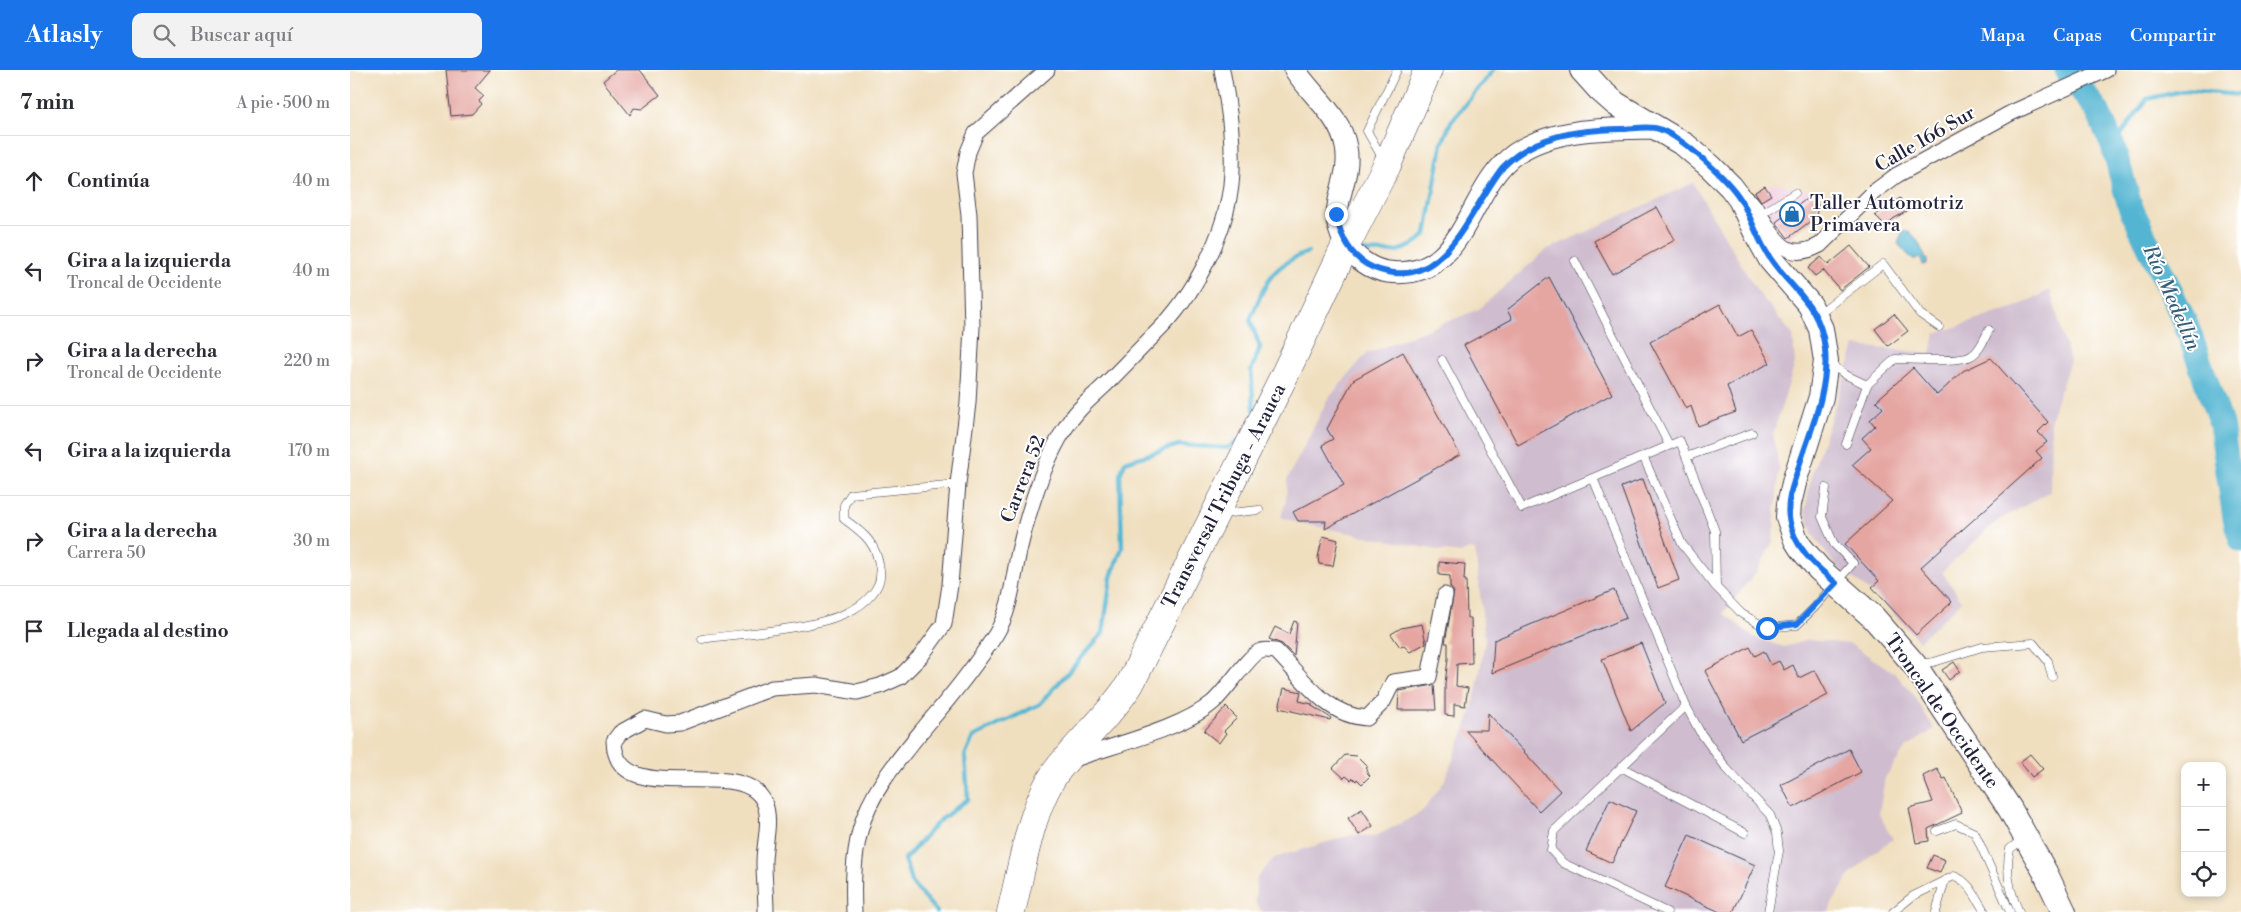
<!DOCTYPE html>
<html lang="es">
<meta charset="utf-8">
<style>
:root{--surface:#fff;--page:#f2f2f3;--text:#2b2b33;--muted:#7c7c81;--line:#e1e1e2;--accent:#1a73e8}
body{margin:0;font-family:"Libre Bodoni",serif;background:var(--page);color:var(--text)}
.controls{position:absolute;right:15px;bottom:15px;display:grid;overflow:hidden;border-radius:10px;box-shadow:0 2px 8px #0003}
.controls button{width:45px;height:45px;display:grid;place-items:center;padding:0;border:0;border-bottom:1px solid var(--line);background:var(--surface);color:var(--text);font:25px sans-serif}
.stop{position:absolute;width:15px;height:15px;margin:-11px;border:4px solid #1a73e8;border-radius:50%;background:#fff}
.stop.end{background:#1a73e8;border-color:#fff;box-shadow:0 1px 5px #0008}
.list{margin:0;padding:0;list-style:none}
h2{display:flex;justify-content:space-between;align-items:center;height:65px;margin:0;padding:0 20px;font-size:21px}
h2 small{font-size:16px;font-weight:400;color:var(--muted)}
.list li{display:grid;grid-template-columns:32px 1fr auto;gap:15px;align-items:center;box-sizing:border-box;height:90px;padding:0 20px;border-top:1px solid var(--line)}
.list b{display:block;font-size:19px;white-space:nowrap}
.list p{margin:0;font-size:16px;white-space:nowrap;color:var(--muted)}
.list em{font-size:16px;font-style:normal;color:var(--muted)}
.icon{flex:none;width:28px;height:28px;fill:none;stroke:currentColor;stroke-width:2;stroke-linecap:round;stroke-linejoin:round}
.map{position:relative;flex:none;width:1891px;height:842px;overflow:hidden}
header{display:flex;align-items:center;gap:30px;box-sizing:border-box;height:70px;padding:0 25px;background:var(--accent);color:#fff}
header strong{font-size:24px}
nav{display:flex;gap:28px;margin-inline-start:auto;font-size:18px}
.search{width:350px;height:45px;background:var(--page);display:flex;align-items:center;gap:12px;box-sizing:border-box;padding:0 18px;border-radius:10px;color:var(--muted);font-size:19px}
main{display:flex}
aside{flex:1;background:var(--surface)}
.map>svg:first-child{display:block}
.built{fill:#f2cfe1}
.industrial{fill:#cfbdcf}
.water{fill:#53b5d2;stroke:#3a6c86}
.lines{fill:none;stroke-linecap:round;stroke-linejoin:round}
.stream{stroke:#53b5d2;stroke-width:4.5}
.river{stroke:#53b5d2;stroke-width:25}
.building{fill:#e5a5a1}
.lane-casing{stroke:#413e4f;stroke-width:9}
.street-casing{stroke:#413e4f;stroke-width:17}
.secondary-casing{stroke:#413e4f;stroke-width:23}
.primary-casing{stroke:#413e4f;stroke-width:26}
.highway-casing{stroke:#413e4f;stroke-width:29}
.lane{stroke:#fff;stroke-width:8}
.street{stroke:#fff;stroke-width:15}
.secondary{stroke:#fff;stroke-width:21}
.primary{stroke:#fff;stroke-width:24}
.highway{stroke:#fff;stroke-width:28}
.route{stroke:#1a73e8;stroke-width:6}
.labels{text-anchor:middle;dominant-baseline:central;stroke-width:4;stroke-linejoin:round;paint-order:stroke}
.street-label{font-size:19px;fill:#22223b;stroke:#fff}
.poi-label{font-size:19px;fill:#22223b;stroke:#fff;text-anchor:start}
.water-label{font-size:20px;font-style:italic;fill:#365d77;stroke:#fff}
</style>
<header>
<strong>Atlasly</strong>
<div class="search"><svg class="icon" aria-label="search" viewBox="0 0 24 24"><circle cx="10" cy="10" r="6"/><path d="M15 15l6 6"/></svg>Buscar aquí</div>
<nav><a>Mapa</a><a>Capas</a><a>Compartir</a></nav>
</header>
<main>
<aside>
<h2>7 min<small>A pie · 500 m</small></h2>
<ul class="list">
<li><svg class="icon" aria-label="ahead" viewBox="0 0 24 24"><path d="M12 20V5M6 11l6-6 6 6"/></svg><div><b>Continúa</b></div><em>40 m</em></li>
<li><svg class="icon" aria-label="left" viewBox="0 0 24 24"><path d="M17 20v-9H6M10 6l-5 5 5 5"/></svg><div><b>Gira a la izquierda</b><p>Troncal de Occidente</p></div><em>40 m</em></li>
<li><svg class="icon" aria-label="right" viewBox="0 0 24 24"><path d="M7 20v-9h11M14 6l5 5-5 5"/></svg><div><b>Gira a la derecha</b><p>Troncal de Occidente</p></div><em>220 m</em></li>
<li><svg class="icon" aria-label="left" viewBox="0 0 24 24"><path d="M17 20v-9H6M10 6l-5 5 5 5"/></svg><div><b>Gira a la izquierda</b></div><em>170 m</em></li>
<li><svg class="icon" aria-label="right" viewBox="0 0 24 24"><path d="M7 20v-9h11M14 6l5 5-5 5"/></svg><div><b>Gira a la derecha</b><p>Carrera 50</p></div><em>30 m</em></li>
<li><svg class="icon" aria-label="arrive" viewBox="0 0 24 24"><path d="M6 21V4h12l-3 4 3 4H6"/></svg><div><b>Llegada al destino</b></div></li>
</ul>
</aside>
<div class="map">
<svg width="1891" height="842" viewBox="0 0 1891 842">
<rect width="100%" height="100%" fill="#fff"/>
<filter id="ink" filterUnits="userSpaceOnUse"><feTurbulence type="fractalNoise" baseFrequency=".02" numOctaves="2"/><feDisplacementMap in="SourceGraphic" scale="10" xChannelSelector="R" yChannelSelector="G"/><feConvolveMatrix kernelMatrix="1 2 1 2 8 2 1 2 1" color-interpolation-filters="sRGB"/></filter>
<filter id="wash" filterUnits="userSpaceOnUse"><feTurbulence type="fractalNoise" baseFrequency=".0096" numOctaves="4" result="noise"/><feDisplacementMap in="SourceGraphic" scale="20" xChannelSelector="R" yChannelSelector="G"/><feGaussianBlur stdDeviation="1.12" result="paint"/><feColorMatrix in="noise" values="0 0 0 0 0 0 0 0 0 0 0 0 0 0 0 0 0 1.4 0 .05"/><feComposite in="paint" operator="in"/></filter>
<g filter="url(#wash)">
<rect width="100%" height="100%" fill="#f0dfbf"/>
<path class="built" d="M1424 113 1462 121 1468 135 1465 148 1435 170 1405 122Z"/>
<path class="industrial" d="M1343 113 1407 221 1443 265 1445 294 1423 364 1429 398 1423 472 1407 501 1373 543 1404 567 1434 577 1458 570 1500 574 1545 603 1564 625 1584 659 1555 679 1535 708 1529 744 1543 769 1523 783 1500 805 1482 834 1479 842H913L905 832 907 808 924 788 1001 765 1026 766 1070 743 1075 738 1094 712 1119 649 1127 618 1135 570 1125 480 1120 479 1110 483 1087 480 949 453 931 447 936 431 937 410 978 329 1016 284 1129 239 1196 180Z
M1700 220 1720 291 1701 348 1700 422 1647 451 1592 502 1612 531 1569 571 1528 527 1484 494 1463 465 1455 441 1461 407 1505 276 1581 283 1585 264 1668 236Z"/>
<path class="water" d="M1553 161C1569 162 1570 181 1577 189V194L1573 195 1570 188 1563 190 1548 174Z"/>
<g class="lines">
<path class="stream" d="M1763 76 1797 29 1836 20 1891 25
M1013 181C1039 183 1057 184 1076 164L1092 73 1101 52 1143 0
M904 340 901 301 910 277 900 250C916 214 918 197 958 182
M587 842 561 812 555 789 589 751 618 729 615 686 623 667 690 634 753 563 761 507 772 478 770 405 775 392 829 375 877 378 889 370"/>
<path class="river" d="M1717 0 1748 42 1763 76 1780 136 1836 254 1871 354 1885 448 1891 470"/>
</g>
<g id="blocks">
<path class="building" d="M96 0H140L125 18 134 26 129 31 131 34 122 44 101 46Z
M266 0H290L310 25 292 39 284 38 280 45 253 11Z
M1415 116 1421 125 1411 131 1405 122Z
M1463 124 1468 135 1466 147 1438 168 1426 152Z
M1550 128 1557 141 1543 149 1536 156 1525 145Z
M1307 137 1325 170 1262 204 1244 171Z
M1501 176 1519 197 1490 220 1473 200 1465 206 1458 198 1471 187 1478 195Z
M1199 207 1262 324 1168 375 1114 275 1162 249 1157 240Z
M1370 234 1388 267 1401 260 1420 293 1377 316 1386 342 1348 356 1341 336 1336 339 1300 272Z
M1544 244 1558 261 1538 276 1525 259Z
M1053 282 1110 385 975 459 976 451H948L943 442 994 415 972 375 983 369 977 359 1003 310Z
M1641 288 1698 352 1688 362 1697 372 1686 381 1692 388 1571 497 1602 532 1566 565 1522 517 1529 511 1495 474 1542 431 1502 395 1521 378 1512 368 1525 356 1520 350 1533 338 1526 331 1563 298 1587 325 1613 301Z
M1293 409 1329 510 1308 518 1271 417Z
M973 466 988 470 983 496 969 494 968 487Z
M1089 492 1115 494 1114 510H1116L1117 548H1121L1122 593 1107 594 1106 616 1118 618 1115 636 1104 634V646L1095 645V614L1098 589V573H1095L1104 522 1100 517V506L1089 505Z
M1264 520 1276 548 1142 603 1144 570Z
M944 551 947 552 944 586 932 574 919 569 925 557 939 564Z
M1072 554 1076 573 1060 582 1054 576 1050 577 1041 564 1051 558Z
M1291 573 1315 633 1281 661 1252 589Z
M1400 577 1405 586 1414 581 1421 595 1429 591 1434 600 1443 595 1449 608 1465 600 1478 625 1391 670 1355 601Z
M1604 592 1610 601 1599 610 1592 600Z
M1084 615 1086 640H1048L1049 621Z
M934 618 951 622 949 631 962 634V636L981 648 980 650 929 638Z
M876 637 887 648 874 661 876 663 869 673 854 661Z
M1138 643 1210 721 1189 741 1115 660H1137Z
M1499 679 1511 702 1443 738 1431 715Z
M1680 684 1693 699 1682 707 1670 692Z
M995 685 1007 686 1017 696 1016 701 1020 706 1012 714 1007 709 1006 711 1003 708 1001 710 996 706 994 708 983 698Z
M1587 699 1593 709 1596 708 1612 743 1578 759 1579 771 1566 773 1559 738 1583 732 1573 706Z
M1260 729 1286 741 1262 793 1236 781Z
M1012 739 1023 756 1009 765 998 748Z
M1339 765 1405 795 1383 842H1370L1315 817Z
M1583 785 1595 790 1590 803 1577 798Z"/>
</g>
</g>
<g filter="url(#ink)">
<use href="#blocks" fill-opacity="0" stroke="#413e4f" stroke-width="1"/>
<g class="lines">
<defs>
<path id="lane" d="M1033 89 1017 61 1047 0
M1411 144 1445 123
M1225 191 1319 375
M1467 245 1533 194 1570 244 1589 257
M1092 290 1172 438 1330 371 1365 461 1366 517
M1479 293 1496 305 1517 315 1545 289C1560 289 1610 293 1621 286 1630 281 1634 269 1639 260
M1496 374 1517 315
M1293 386 1332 474 1366 517 1392 544 1417 558 1447 555 1464 538 1503 493 1484 474 1472 447 1476 418
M1336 387 1402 363
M1243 408 1336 636 1350 662 1377 699 1420 745 1427 763 1429 781 1418 842
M871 444 909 440
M352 569C393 563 462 560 498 542 514 535 533 518 530 500 527 474 515 464 494 449V435L501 424 608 414
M1567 594 1584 592 1632 577 1683 573 1698 591 1702 607
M1271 697 1395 763
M1587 761 1606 754 1625 763 1660 842
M1317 842 1213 793 1201 780 1204 761 1336 636
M1543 842 1563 826 1604 806C1620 811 1626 829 1635 842
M1586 842 1595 810
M1669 842C1660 822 1655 800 1660 779L1674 768"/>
<path id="street" d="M1396 128 1401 132C1422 158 1429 197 1470 175L1524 122 1547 105 1661 43 1756 0
M722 690C762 675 830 660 862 633 875 623 900 583 911 581 915 579 922 581 926 581 953 608 976 646 1017 648L1033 632 1043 612 1079 607 1095 525
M416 842C416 826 414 809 414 792 414 773 422 750 414 732 392 682 265 743 264 671L270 663 295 649 316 654 330 653 422 618 466 615 507 622 530 616 550 607 571 586 594 554 600 515 608 414 618 333 622 257 619 145 614 103 618 82 626 63 697 0
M504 842C503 815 503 788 510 761 520 720 553 684 579 652 603 624 626 595 646 564 661 539 663 509 669 481 678 443 693 394 714 360 725 341 740 329 756 314 773 297 789 280 806 263 843 227 875 166 881 115 885 77 879 37 872 0"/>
<path id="secondary" d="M945 0C962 26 990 45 996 77 1003 113 974 136 995 173 1004 187 1021 200 1038 202 1116 212 1116 119 1165 84 1206 56 1261 59 1308 58"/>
<path id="primary" d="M1232 0 1250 20 1266 34 1335 75 1361 97 1381 117 1390 129 1406 163 1421 190 1460 235 1471 259 1476 291 1471 327 1445 409 1439 434 1438 447 1446 470 1451 478 1469 499 1524 548 1564 594 1660 739 1695 802 1714 842"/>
<path id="highway" d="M661 842C672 799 681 733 709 698 732 669 760 645 780 614L935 304 996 175 1037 95 1078 0"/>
</defs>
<use href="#lane" class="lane-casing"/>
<use href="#street" class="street-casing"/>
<use href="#secondary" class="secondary-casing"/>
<use href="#primary" class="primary-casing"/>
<use href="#highway" class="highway-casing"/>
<use href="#lane" class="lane"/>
<use href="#street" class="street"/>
<use href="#secondary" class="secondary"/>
<use href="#primary" class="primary"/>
<use href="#highway" class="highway"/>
</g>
</g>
<g class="lines" filter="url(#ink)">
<path class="route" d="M986 144C990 166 1001 189 1024 198 1095 226 1119 139 1153 97 1184 65 1228 60 1271 59 1282 59 1299 55 1309 59 1332 67 1378 109 1391 130 1402 149 1407 169 1420 188 1442 221 1470 233 1475 279 1479 319 1461 359 1449 396 1444 412 1436 431 1439 448 1443 476 1465 496 1486 513L1447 554 1417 558"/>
</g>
<defs>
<symbol id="shop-ring" viewBox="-11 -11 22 22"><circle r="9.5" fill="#fff" stroke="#1f6fb2" stroke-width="1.5"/><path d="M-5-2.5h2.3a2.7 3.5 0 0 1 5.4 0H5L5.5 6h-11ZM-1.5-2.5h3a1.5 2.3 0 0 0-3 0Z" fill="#1f6fb2"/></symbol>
</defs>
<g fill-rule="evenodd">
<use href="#shop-ring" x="1428" y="130" width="28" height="28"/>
</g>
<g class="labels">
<g class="street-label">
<text transform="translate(1575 69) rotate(-30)">Calle 166 Sur</text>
<text transform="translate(673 409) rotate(-69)">Carrera 52</text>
<text transform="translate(874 426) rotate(-63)">Transversal Tribuga - Arauca</text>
<text transform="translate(1592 641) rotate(55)">Troncal de Occidente</text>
</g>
<g class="poi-label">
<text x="1460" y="133">Taller Automotriz<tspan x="1460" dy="22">Primavera</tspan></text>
</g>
<g class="water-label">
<text transform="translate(1821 228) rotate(66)">Río Medellín</text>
</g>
</g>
</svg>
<div class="controls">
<button>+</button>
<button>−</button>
<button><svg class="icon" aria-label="locate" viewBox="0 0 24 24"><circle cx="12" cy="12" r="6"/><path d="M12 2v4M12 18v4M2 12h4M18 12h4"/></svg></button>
</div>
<div class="stop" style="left:1417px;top:558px"></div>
<div class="stop end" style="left:986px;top:144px"></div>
</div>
</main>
